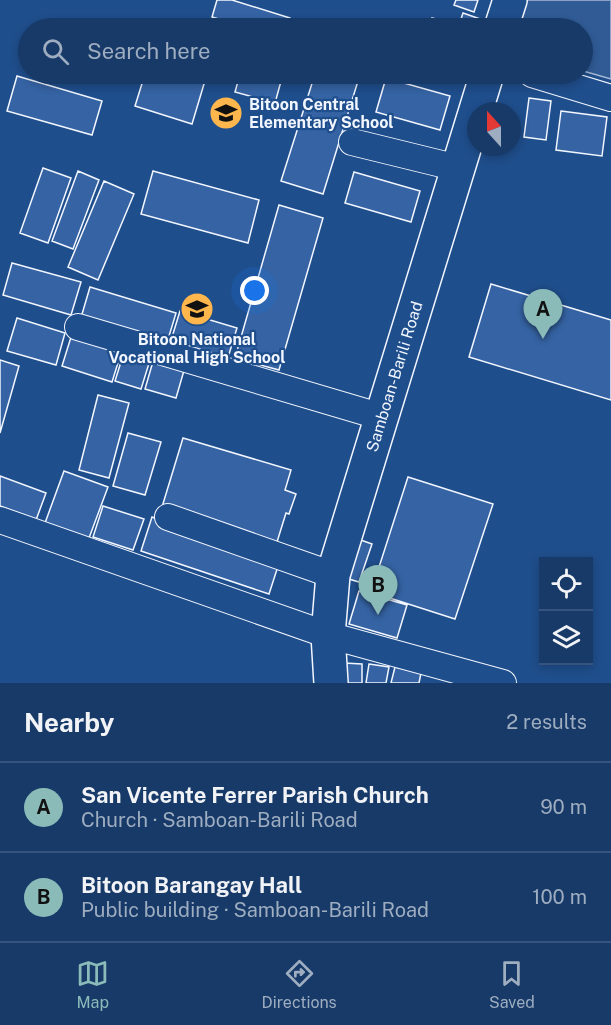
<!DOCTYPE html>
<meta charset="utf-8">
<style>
:root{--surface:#173a69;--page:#244571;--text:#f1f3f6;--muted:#9eadc0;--line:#36547d;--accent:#8bbbb9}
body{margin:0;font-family:"Public Sans",sans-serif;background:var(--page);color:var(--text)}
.controls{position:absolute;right:18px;bottom:18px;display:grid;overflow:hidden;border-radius:0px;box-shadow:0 3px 9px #0003}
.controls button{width:54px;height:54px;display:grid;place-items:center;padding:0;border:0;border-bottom:2px solid var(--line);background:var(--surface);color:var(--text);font:30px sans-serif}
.compass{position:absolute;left:467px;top:102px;width:54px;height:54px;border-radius:50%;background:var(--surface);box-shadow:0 3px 9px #0003;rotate:339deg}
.you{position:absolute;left:255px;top:291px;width:21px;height:21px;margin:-15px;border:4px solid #fff;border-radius:50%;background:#1a73e8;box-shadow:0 0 0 9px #1a73e833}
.badge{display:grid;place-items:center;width:39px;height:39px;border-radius:50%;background:var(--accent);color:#111;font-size:20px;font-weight:700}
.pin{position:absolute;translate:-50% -50px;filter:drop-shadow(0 2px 3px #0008)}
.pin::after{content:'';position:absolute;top:32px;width:21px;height:18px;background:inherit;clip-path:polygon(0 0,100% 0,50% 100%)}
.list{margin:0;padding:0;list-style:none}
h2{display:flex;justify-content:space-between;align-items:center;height:78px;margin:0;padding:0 24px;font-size:26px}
h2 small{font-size:20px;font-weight:400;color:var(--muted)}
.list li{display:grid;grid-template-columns:39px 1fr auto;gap:18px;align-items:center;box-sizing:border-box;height:90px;padding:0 24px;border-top:2px solid var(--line)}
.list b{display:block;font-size:22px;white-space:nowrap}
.list p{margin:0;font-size:20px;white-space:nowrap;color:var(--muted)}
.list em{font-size:20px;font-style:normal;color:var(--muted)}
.icon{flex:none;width:33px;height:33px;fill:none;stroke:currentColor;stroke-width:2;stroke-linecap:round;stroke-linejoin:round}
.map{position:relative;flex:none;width:611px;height:683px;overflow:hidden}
.search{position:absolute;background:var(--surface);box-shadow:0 3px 9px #0003;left:18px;right:18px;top:18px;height:66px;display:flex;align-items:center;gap:15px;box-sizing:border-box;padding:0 21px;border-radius:33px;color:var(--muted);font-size:22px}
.sheet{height:258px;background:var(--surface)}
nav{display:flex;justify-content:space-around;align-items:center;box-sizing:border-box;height:84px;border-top:2px solid var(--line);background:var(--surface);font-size:16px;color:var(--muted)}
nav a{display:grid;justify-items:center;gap:3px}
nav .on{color:var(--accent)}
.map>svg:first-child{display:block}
.built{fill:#305b95;stroke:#a8bbd7;stroke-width:1.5}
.building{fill:#3563a3;stroke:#f2f6ff;stroke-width:1.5}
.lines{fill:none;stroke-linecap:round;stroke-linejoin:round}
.minor-casing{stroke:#f2f6ff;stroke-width:28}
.highway-casing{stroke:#f2f6ff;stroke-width:36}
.minor{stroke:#1f4e8c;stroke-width:26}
.highway{stroke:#1f4e8c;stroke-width:33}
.labels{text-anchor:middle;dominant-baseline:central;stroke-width:4.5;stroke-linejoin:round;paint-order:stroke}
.poi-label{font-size:16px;font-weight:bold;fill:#f2f6ff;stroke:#1f4e8c;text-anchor:start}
.street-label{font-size:16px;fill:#f2f6ff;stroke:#1f4e8c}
</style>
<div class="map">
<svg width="611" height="683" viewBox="0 0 611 683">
<rect width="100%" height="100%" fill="#1f4e8c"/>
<path class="built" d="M520 0H611V79L583 71 582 28H511Z"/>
<path class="building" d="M217 0H232L290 18 287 28H249L212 17Z
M456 0H478L474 12 454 5Z
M463 13 486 21 484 28H458Z
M432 18 453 23 451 28H429Z
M145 74H207L192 124 135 106Z
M240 74H283L275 103 235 92Z
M315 74H334L358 81 323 194 281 181Z
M17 76 102 101 92 135 7 111Z
M386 78 450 96 440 130 376 112Z
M529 98 551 101 546 140 524 137Z
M561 111 607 117 602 156 556 150Z
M43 168 71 178 48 243 20 233Z
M78 171 99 180 73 249 52 241Z
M153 171 259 200 248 243 141 214Z
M354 172 420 191 411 222 345 203Z
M104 181 134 194 98 280 68 267Z
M279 205 323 218 279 370 235 358Z
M12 263 81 282 71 315 3 295Z
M491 284 611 320V400L469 357Z
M90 287 176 313 166 346 80 321Z
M180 311 237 328 226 364 169 347Z
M17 318 65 333 56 365 7 351Z
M72 334 122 350 112 382 62 366Z
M125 349 151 357 141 389 115 381Z
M154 358 185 367 176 398 145 389Z
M0 360 19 366 0 433Z
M98 395 129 403 109 478 79 470Z
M128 433 161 442 145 495 113 486Z
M183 438 291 470 285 490 296 494 289 514 286 513 277 542 162 507Z
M64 471 108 487 89 538 45 523Z
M0 476 46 493 36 520 0 506Z
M408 477 493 504 455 619 371 592Z
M103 506 144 519 133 550 93 537Z
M152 517 280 560 269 594 141 551Z
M355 538 372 544 359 582 342 577Z
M359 591 407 605 397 638 349 624Z
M344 663 362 664V683H344Z
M369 664 389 667 386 683H366Z
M395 667 421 673 419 683H391Z"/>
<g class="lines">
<defs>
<path id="minor" d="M532 74 611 98
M352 142 458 168
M78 327 382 417
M168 517 333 575
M0 520 328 635 503 683"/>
<g id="highway">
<path d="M501 28 510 0"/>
<path id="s1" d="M331 683 328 635 333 575 487 74"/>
</g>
</defs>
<use href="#minor" class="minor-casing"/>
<use href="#highway" class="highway-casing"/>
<use href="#minor" class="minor"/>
<use href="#highway" class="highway"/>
</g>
<defs>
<symbol id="school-disc" viewBox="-11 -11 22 22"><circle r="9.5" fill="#ffb74d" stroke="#1f4e8c"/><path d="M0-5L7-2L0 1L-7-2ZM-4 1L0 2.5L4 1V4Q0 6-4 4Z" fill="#111"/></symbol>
</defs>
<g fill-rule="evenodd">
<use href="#school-disc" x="207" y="94" width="38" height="38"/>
<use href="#school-disc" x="178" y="290" width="38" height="38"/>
</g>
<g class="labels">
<g class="poi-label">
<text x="249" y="104">Bitoon Central<tspan x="249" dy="18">Elementary School</tspan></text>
<text x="197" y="339" text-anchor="middle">Bitoon National<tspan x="197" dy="18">Vocational High School</tspan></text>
</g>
<g class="street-label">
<text stroke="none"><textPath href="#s1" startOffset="316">Samboan-Barili Road</textPath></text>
</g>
</g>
</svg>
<div class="controls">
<button><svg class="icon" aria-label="locate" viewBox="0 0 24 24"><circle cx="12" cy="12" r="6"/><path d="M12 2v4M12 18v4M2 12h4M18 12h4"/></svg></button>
<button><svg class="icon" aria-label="layers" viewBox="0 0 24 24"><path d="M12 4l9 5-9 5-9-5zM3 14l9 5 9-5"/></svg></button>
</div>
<svg class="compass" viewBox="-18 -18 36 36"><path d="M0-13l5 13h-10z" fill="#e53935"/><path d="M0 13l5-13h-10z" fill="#9eadc0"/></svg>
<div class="you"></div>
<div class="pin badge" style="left:543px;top:339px">A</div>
<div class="pin badge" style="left:378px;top:615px">B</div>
<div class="search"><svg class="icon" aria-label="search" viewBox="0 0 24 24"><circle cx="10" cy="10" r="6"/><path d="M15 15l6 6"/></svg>Search here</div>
</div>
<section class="sheet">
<h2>Nearby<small>2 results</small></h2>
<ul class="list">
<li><span class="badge">A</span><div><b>San Vicente Ferrer Parish Church</b><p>Church · Samboan-Barili Road</p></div><em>90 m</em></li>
<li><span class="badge">B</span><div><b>Bitoon Barangay Hall</b><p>Public building · Samboan-Barili Road</p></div><em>100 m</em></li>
</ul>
</section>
<nav>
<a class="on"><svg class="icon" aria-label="map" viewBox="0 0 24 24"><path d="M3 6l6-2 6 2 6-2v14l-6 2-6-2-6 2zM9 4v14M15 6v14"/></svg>Map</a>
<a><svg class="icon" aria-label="directions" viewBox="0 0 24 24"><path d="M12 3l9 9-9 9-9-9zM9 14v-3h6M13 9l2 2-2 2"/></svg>Directions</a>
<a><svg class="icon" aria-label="saved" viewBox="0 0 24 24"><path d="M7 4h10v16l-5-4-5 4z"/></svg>Saved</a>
</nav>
